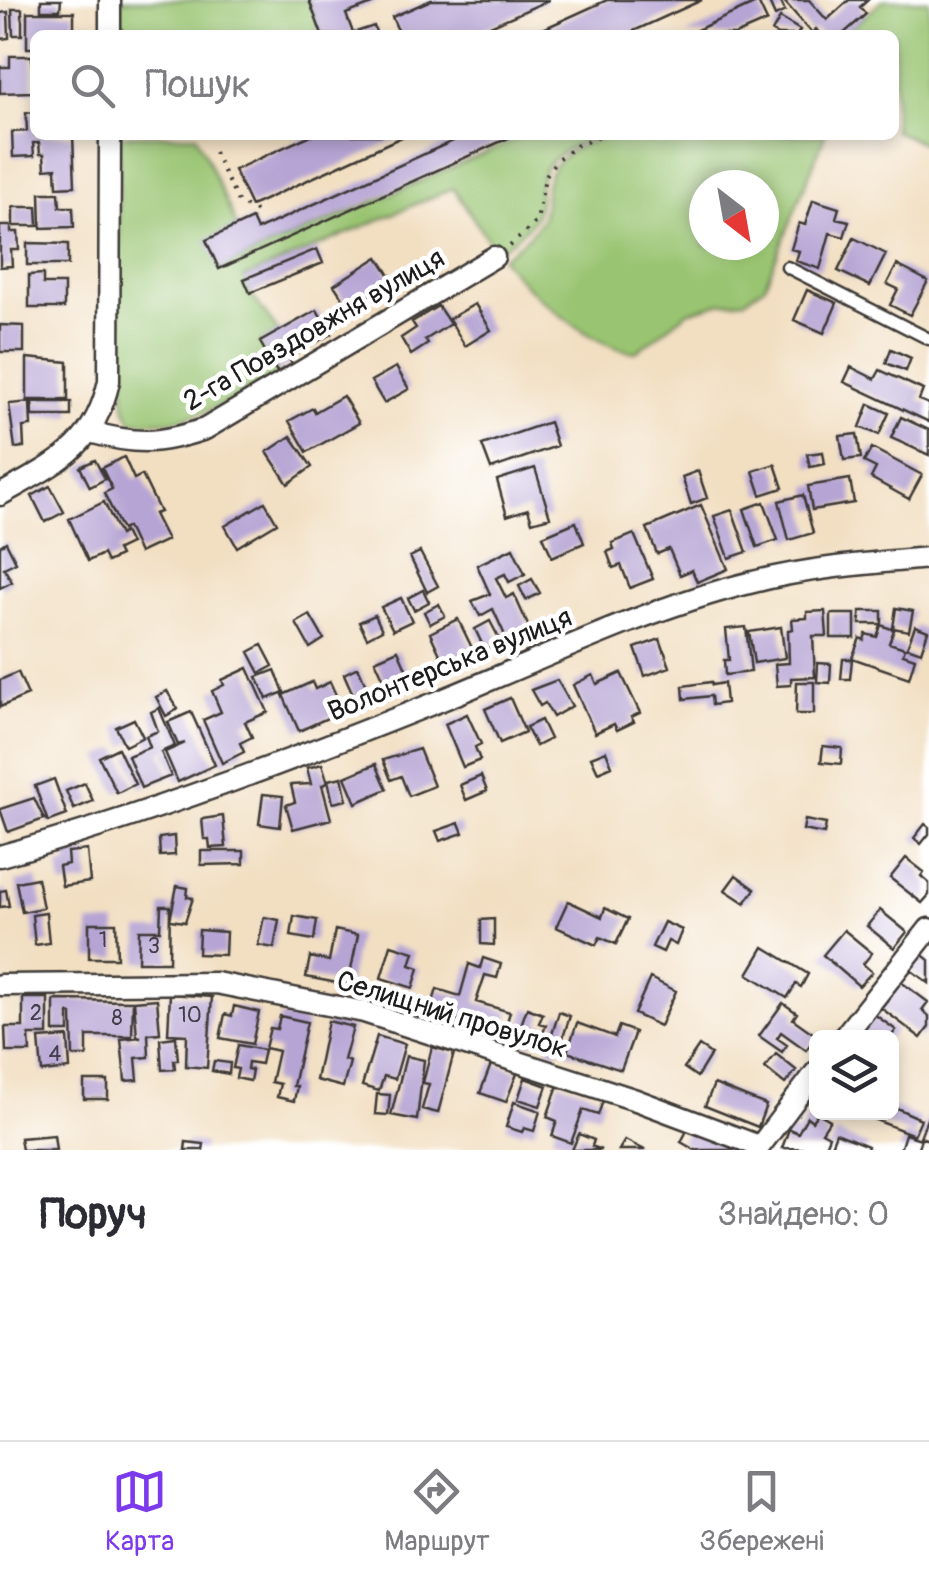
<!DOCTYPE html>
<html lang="uk">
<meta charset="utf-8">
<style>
:root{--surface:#fff;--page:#f7f7f7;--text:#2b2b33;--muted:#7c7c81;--line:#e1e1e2;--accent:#7c3aed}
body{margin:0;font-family:Pangolin,sans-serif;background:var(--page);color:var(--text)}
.controls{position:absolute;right:30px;bottom:30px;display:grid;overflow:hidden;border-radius:15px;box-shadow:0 5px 15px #0003}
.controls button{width:90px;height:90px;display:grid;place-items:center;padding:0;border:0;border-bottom:2px solid var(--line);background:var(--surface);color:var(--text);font:50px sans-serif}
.compass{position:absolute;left:689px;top:170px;width:90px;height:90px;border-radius:50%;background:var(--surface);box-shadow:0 5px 15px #0003;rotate:149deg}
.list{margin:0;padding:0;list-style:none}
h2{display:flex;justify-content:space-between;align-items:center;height:130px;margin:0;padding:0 40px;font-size:42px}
h2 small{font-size:32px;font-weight:400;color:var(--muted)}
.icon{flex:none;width:55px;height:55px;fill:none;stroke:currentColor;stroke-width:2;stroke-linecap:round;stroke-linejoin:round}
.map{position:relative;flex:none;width:929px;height:1150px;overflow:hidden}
.search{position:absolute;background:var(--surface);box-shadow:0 5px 15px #0003;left:30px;right:30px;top:30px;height:110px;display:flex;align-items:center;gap:25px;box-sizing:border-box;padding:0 35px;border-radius:15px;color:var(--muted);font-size:38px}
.sheet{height:290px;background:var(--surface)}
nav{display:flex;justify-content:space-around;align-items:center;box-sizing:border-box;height:140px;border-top:2px solid var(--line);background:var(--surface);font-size:28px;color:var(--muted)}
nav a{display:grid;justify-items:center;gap:5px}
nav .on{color:var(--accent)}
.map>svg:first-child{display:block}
.green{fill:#99c471;stroke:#5a7046;stroke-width:2.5;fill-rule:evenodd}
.building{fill:#b6a4d4}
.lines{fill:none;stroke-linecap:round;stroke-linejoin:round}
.lane-casing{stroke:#3c3935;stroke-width:15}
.street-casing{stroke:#3c3935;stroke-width:25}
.path{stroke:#3c3935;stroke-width:4;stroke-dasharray:2.5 8;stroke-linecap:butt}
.lane{stroke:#fff;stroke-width:10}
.street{stroke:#fff;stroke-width:20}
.labels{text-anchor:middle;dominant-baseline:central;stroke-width:9;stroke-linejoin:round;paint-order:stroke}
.number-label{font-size:22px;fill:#423e4a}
.street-label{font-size:28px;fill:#1c1c1c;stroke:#fff}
</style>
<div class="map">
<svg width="929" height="1150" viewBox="0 0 929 1150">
<rect width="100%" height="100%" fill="#fff"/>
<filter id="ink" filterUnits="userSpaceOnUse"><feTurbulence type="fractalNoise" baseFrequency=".01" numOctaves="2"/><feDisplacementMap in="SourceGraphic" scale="20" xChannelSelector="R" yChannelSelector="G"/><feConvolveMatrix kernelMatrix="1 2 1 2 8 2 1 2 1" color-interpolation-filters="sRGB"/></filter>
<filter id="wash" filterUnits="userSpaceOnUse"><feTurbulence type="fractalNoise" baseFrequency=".0048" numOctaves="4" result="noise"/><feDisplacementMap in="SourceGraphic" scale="40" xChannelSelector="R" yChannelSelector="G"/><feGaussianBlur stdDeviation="2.25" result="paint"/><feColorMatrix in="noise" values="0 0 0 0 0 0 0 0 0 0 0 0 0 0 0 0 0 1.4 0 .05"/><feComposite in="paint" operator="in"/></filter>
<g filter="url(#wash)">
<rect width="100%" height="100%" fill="#f2dfc2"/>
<path class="green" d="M119 0H309L322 35H119Z
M883 0H929V146L894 131V35H844Z
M119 135H196L237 226 207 240 220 269 526 135H599C579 142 550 154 542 175 537 187 542 202 536 214 529 230 509 242 496 252L453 188 244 278 250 293 279 332 261 342 278 374C226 402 194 427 132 421L125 408 119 297Z
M609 135H825L765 285 745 300 719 303 688 312 636 352C593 349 527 291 501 258 514 248 533 235 541 220 547 207 544 194 547 181 554 154 587 143 609 135ZM704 185H764V245H704Z"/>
<g id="blocks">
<path class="building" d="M41 0H61L60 10H41Z
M309 0H382L346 14 353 33 374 26 377 35H322Z
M431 0H549L470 35H400L392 17Z
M607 0H702L625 35H530Z
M768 0H780L785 11 775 16Z
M783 0H809L827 20 849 0H868L860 7 866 14 842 35H821L816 29 812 33Z
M758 2 767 21 735 35H686Z
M12 9H22V35H13Z
M8 12 9 38 0 39V13Z
M27 12H74V35H35V48H27Z
M780 18 800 30 797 35H778L772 32Z
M10 56H32L33 92 0 93V67H10Z
M35 112V135H73L75 186 57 187 56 168 45 169 44 154H40L39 143H33L34 156 13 157 12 132 27 131 26 113Z
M311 135H406L251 206 234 170Z
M466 135H515L219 269 206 240 252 219 257 230Z
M40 193H59L60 207H73L74 227 41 228Z
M813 200 839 208 836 218 849 221 844 237 830 233 820 269 796 261 799 251 791 249 799 223 805 225Z
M13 207H37L38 226H13Z
M0 226H11V232H18L19 250H11L12 266 0 267Z
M854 238 886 254 870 286 838 271Z
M27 243 68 244V265H27Z
M317 249 323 263 250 293 244 279Z
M378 257 393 280 349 308 334 285Z
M897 265 928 281 910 315 890 305 898 289 887 284Z
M43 274V284H64V308H29V275Z
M807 290 837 303 824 333 794 320Z
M475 304 491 330 465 346 449 319Z
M438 306 450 324 425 340 428 344 411 355 401 338 416 328 412 322Z
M317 310 331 334 289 358 292 364 277 372 260 342Z
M0 325 24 326V352H0Z
M891 349 911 358 906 371 886 363Z
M27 358 68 362V400H27Z
M396 367 409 389 384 403 371 381Z
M851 367 875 379 880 370 923 390 919 400 929 404V422L844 382Z
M343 396 359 423 307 452 289 421 313 408 315 412Z
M30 402 31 426 23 427 24 447 15 448 9 404Z
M32 402H71V416H33Z
M869 404 889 413 879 435 860 427Z
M901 417 929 430V455L891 438Z
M549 422 557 446 491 469 482 445Z
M857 434 861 458 844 460 840 436Z
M291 436 312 467 288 484 267 452Z
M872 448 922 475 909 499 871 478 876 468 864 462Z
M823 452 825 464 810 467 807 454Z
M124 457 134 479 142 475 160 512 154 514 167 540 139 553 127 527 122 530 104 493 112 489 102 468Z
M95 460 105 479 90 487 80 467Z
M775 464 783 488 761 495 753 471Z
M535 468 550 517 532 522 528 509 507 516 497 480Z
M698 471 707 498 691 504 682 477Z
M850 479 854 503 812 510 808 486Z
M50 486 64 512 45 522 32 496Z
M803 495 813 533 789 540 779 501Z
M104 502 120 535 124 532 130 544 117 550 120 556 107 562 103 554 88 561 69 519Z
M265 502 277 523 237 547 225 526Z
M764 502 778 540 757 547 744 509Z
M701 505 728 569 697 582 692 570 680 575 669 549 657 554 647 528Z
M732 510 747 552 729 558 714 516Z
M576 522 584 543 552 557 543 536Z
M634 534 653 579 630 588 621 565 613 568 607 552 614 549 612 543Z
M6 542 16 562 4 568 12 582 0 588V546Z
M513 548 525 574 509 582 505 574 496 578 506 598 514 594 531 632 508 642 493 609 480 616 472 601 490 594 477 565Z
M420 552 438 586 427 592 410 557Z
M532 579 540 593 526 600 519 586Z
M423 590 429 602 414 610 408 598Z
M401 598 412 621 393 630 381 607Z
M439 604 445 616 430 624 424 612Z
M896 608 913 611 909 631 893 628Z
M825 611 827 636H813L815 677 791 678V685L777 686 775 664 789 663 788 630 793 629 792 619 807 618V612Z
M860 611H882V624H860Z
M831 614H855V638H831Z
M310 615 324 639 310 648 296 623Z
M375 615 382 630 367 638 359 622Z
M458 619 473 650 444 663 430 633Z
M490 621 501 642 485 650 475 629Z
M881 625 894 630 889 643 905 648 903 654 915 658 909 678 852 658 860 638 864 640 866 634 877 637Z
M915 626 928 631 921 652 907 647Z
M746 627 751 672 725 675 724 660H729L726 629Z
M781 627 785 658 754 663 749 632Z
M660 639 670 667 645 676 635 648Z
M262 645 273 666 260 673 249 652Z
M398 650 411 680 389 690 375 660Z
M843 659H852L850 679H841Z
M818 663 831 664 830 683 817 682Z
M358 667 373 701 359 708 344 674Z
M248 668 268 712 245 722 252 737 240 743 244 752 222 763 203 720 221 712 212 691 224 685 222 680Z
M275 670 284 692 267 699 257 677Z
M18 672 28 695 0 707V680Z
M621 673 640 713 631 717 634 722 617 730 614 724 595 733 573 685 593 675 597 684Z
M557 680 572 706 553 717 545 703 540 706 531 690Z
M312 682 315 689 330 682 343 711 299 731 283 695Z
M711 682 712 685 724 683 726 703 712 705 711 696 684 699 683 686Z
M797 682H814V714H796Z
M167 691 178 709 166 716 156 697Z
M510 698 525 732 500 743 485 709Z
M159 708 175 746 161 752 171 776 141 788 128 756 150 747 146 736 158 731 151 712Z
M191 712 215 765 178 782 165 752 185 743 178 745 168 722Z
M467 714 481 744 475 747 480 760 463 767 445 724Z
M134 719 143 737 125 746 116 727Z
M541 720 550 739 536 746 526 727Z
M823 746 842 748 841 764 821 762Z
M118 748 135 784 117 793 99 757Z
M419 749 434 786 409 796 401 776 391 780 383 760Z
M606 751 612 766 598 772 591 757Z
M322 764 328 783 322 785 331 819 293 829 286 805 295 802 291 785 311 784 307 768Z
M376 764 387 789 356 803 345 777Z
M481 776 487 791 466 800 460 785Z
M342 777 347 800 333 803 328 780Z
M54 779 67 815 48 822 35 786Z
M85 783 93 801 74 809 66 791Z
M263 794 283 796 280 827 259 824Z
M34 798 44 819 8 832 0 809Z
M223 816 226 847 210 848 209 839H204L202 819Z
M805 820 826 824 824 834 803 830Z
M459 823 463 833 440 841 436 831Z
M925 824 929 827V834L921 844 914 838Z
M174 836 175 855 160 856 159 838Z
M87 850 90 882 62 886 59 866 68 864 67 852Z
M201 851H244V864L201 865Z
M906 858 924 872 921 876 929 883V895L922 903 890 878Z
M736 875 755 889 745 903 725 890Z
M37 878 43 908 22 912 16 882Z
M177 886 188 888 187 897 193 898 185 922 170 920Z
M6 890 9 906 0 907V891Z
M568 901 602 917 605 908 628 919 616 944 600 937 596 945 556 927Z
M161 906H170L169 962H138L139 930H160Z
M880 910 907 932 894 948 867 926Z
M46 913 49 943 35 945 32 915Z
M294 916 317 920 314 940 291 936Z
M264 917 279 920 274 948 258 945Z
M494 919V945L481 944V920Z
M664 922 682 930 676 945 668 941 663 952 652 947Z
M89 923H116L117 958H89Z
M199 930 226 932 225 955 198 954Z
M335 930 358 935 348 985 306 977 310 957 329 961Z
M844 930 872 953 863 964 872 972 859 986 823 955Z
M391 945 414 952 410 965 419 968 413 988 381 978Z
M764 947 808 974 801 987 796 984 787 998 748 974Z
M920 953 929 960V983L909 969Z
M483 958 501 964 497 978 485 975 476 1002 510 1012 503 1035 430 1012 437 989 460 996 469 964 480 968Z
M650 978 676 991 660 1026 634 1014Z
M901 982 928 1002 922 1010 929 1016V1027L921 1038 881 1008Z
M170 994 212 997 207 1068 186 1066 187 1035 168 1034Z
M23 998H48V1035H29L30 1052H6L5 1027H23Z
M157 999 160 1033 148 1034 149 1057 136 1058 138 1080 125 1081 121 1039 141 1037 137 1036 134 1001Z
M54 1000 133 1001 132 1036H87V1056H73L72 1014 69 1013V1032H54Z
M783 1003 797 1013 793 1019 817 1036 806 1050 781 1032 777 1038 787 1045 782 1052 759 1036Z
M234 1006 259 1012 252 1044 220 1038 225 1014 232 1016Z
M527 1008 543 1014 539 1023 546 1025 542 1036 536 1034 532 1045 516 1039Z
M559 1012 570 1016 558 1053 547 1050Z
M874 1014 896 1030 890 1038H871L862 1031Z
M280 1016 307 1022 293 1086H297L294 1101 277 1097 280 1084 271 1082 278 1051 265 1048 270 1028 277 1029Z
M328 1021 353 1027 344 1060 350 1062 343 1087 316 1080Z
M577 1023 615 1037 619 1026 635 1032 621 1070 567 1052Z
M377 1036 405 1044 395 1079 384 1076 379 1091 362 1086Z
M68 1037 70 1069 42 1072 39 1039Z
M176 1037 178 1060H174L175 1069 162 1070 160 1039Z
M238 1045 264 1050 261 1064 248 1062 247 1069 252 1070 250 1081 236 1078 238 1069 233 1068Z
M699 1046 711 1054 697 1077 684 1068Z
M432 1047 454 1053 438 1113 422 1109 429 1084 423 1083Z
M776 1054 796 1070 785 1084 765 1068Z
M406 1056 424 1060 417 1120 391 1115Z
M214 1061 230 1063 229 1074 212 1071Z
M492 1062 518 1071 506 1102 480 1093Z
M525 1078 547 1086 540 1106 518 1099Z
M84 1081H108V1099H84Z
M559 1082 604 1098 598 1115 583 1110 571 1143 552 1136 557 1121 547 1117Z
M714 1084 766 1105 758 1127 705 1106Z
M377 1094 390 1095 388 1115 375 1114Z
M514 1102 540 1111 534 1131 524 1128 522 1132 506 1127Z
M892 1106 921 1119 914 1135 855 1112H892Z
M818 1113 830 1120 822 1132 829 1136 825 1146 830 1148 836 1133 868 1146 867 1150 782 1148 789 1129 798 1133 807 1117 812 1121Z
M929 1114V1140L920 1137Z
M689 1127 711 1137 735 1150H695L681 1142Z
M579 1134 594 1140 592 1146 601 1150H572Z
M905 1134 921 1139 917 1150H900Z
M54 1135 56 1150H22L20 1138Z
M625 1140 645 1150H619Z
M186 1142 204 1144 203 1150H185Z"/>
</g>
</g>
<g filter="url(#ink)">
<use href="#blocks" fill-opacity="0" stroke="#3c3935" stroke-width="2.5"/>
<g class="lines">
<defs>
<path id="lane" d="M787 267 929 339"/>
<path id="street" d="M110 35V0
M90 432C137 445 159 444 205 429L494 257
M0 495C56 463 94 449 109 381L110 135
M0 856C149 815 294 759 437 702 539 661 641 610 749 583 807 568 869 563 929 558
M0 985 216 983 364 1012 636 1100 759 1146
M843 1038 929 929
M757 1150 816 1072"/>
</defs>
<use href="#lane" class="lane-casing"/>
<use href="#street" class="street-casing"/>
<path class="path" d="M214 152 238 202 261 214
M510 246 537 221 545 177 556 160 578 145 604 135"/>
<use href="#lane" class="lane"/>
<use href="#street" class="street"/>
</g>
</g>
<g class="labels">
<g class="number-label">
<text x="103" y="940">1</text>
<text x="154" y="946">3</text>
<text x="36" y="1013">2</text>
<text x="190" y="1015">10</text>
<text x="117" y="1018">8</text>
<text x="55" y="1054">4</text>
</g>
<g class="street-label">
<text transform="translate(314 330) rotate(-30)">2-га Повздовжня вулиця</text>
<text transform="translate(450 665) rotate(-22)">Волонтерська вулиця</text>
<text transform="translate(452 1015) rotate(17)">Селищний провулок</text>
</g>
</g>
</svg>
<div class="controls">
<button><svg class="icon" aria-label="layers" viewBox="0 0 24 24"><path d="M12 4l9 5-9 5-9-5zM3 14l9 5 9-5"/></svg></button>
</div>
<svg class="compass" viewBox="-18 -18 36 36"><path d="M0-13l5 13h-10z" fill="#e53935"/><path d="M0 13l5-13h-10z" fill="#7c7c81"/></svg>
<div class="search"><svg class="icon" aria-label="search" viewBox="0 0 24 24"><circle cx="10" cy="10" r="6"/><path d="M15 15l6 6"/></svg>Пошук</div>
</div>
<section class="sheet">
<h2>Поруч<small>Знайдено: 0</small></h2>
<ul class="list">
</ul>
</section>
<nav>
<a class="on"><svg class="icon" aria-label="map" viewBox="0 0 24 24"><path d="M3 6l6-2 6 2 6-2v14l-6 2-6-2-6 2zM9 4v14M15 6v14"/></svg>Карта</a>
<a><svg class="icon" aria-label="directions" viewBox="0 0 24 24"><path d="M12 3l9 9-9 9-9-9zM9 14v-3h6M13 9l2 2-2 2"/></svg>Маршрут</a>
<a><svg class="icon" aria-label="saved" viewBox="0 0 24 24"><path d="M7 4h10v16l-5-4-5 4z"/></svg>Збережені</a>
</nav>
